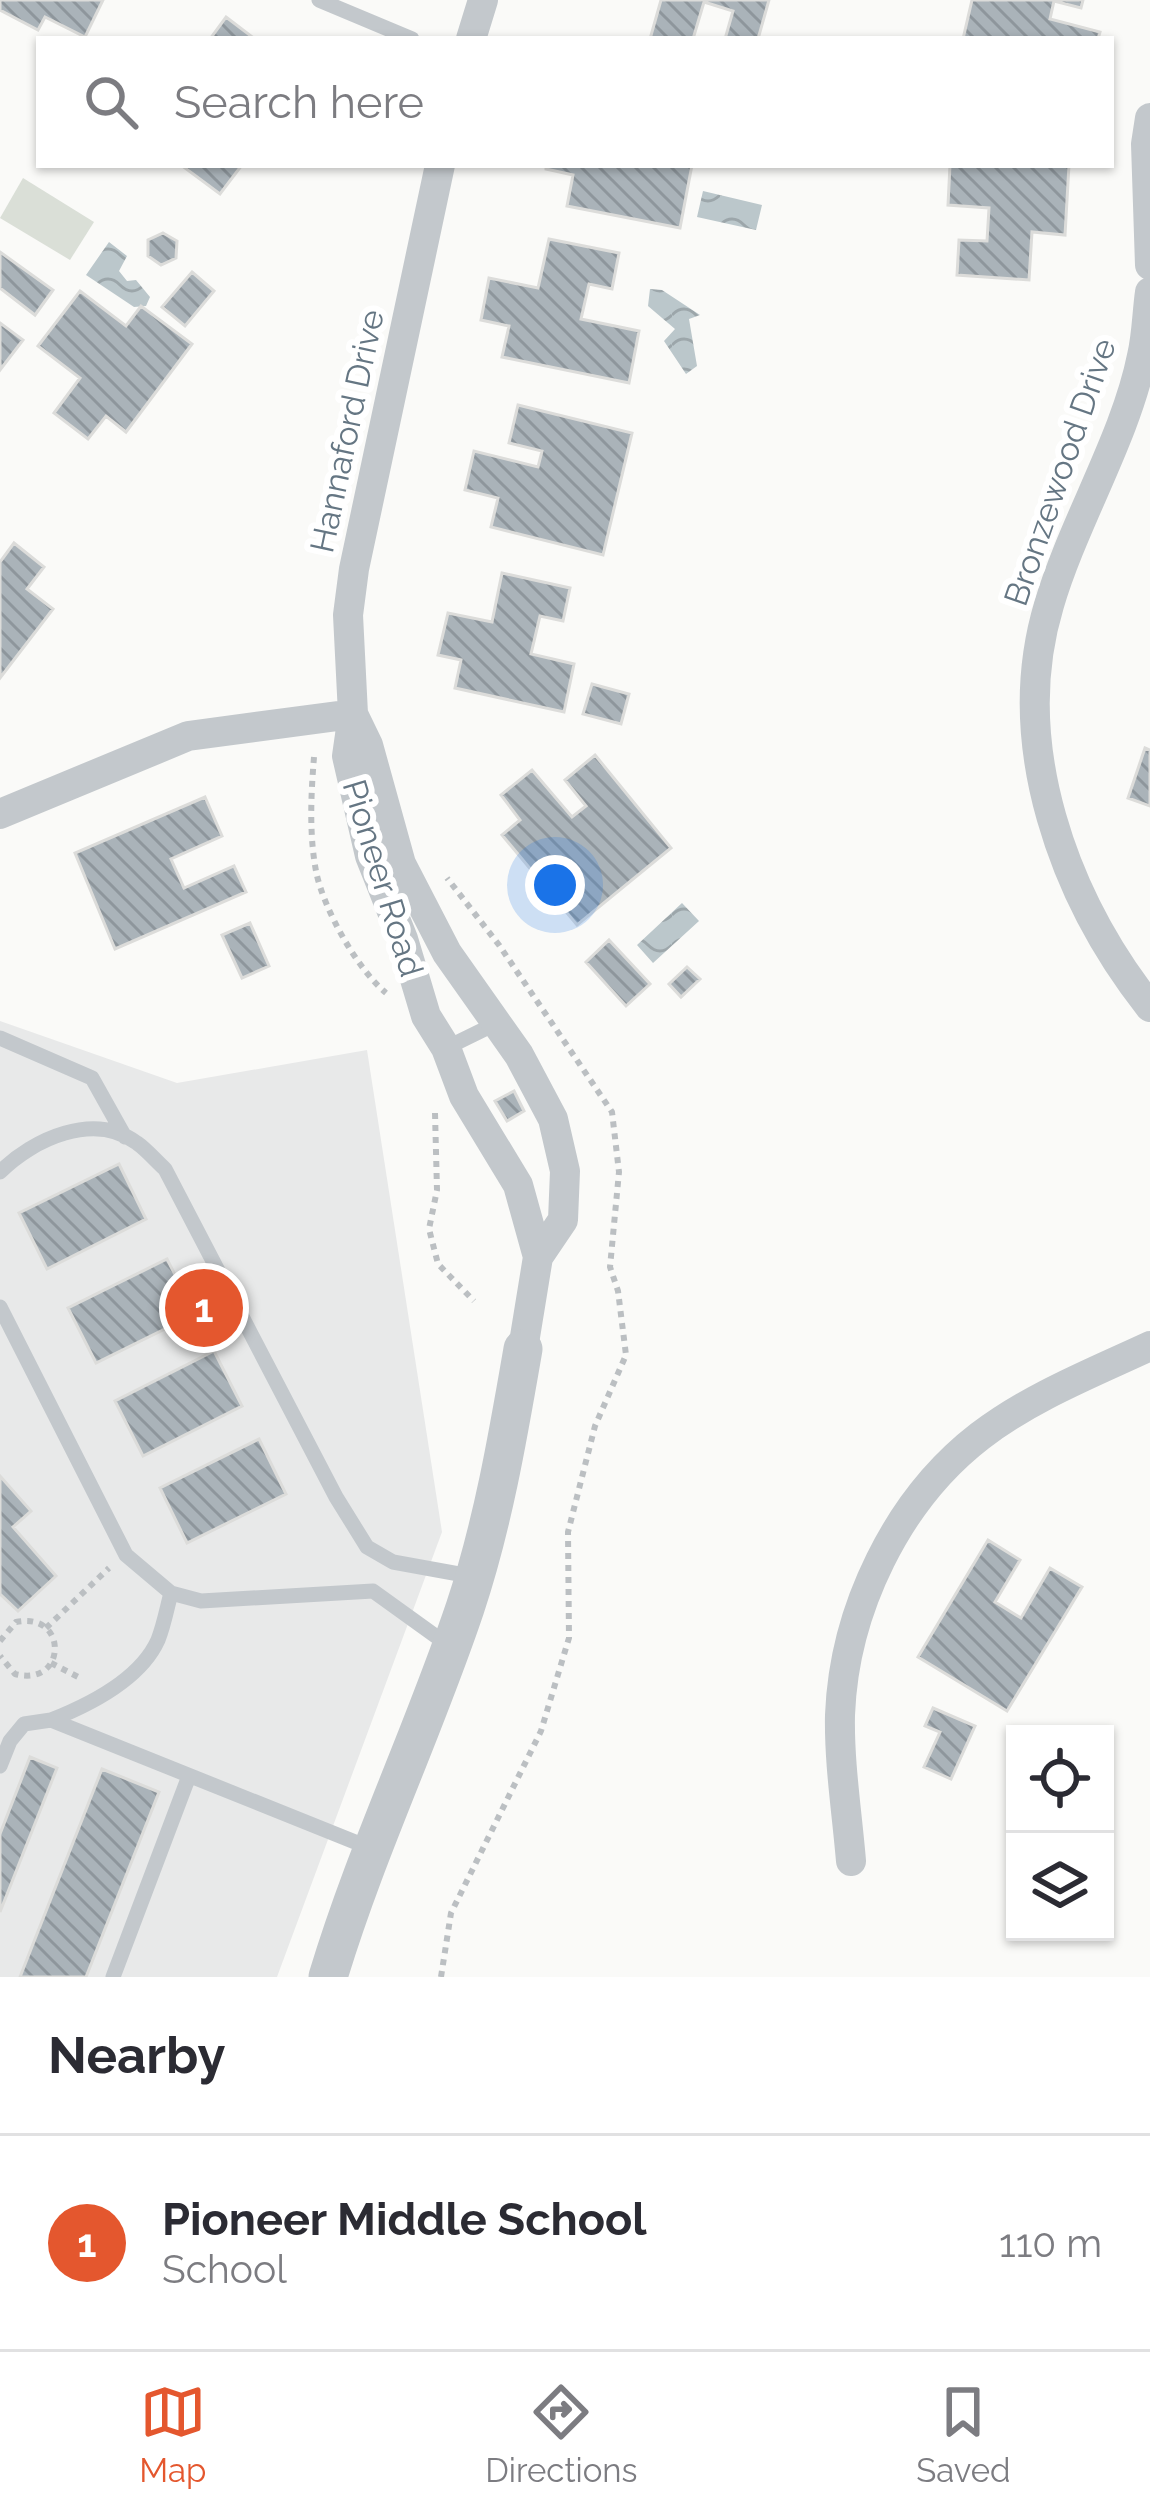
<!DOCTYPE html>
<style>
:root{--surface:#fff;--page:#f2f2f3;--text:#2b2b33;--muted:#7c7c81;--line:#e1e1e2;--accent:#e4572e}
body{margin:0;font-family:Raleway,sans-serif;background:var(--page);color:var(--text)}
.controls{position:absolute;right:36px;bottom:36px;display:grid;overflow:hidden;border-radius:0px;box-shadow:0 3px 9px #0004}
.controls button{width:108px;height:108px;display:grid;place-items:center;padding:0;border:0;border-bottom:3px solid var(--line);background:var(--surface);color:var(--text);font:60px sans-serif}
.you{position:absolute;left:555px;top:885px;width:42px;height:42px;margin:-30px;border:9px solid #fff;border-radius:50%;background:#1a73e8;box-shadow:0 0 0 18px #1a73e833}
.badge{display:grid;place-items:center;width:78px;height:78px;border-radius:50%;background:var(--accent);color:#fff;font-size:39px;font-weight:700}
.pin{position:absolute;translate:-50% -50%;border:6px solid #fff;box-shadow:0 3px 12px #0006}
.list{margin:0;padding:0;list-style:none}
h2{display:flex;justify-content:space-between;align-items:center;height:156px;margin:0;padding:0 48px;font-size:51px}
h2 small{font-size:39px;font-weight:400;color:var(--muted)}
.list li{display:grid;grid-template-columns:78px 1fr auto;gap:36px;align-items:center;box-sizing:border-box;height:216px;padding:0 48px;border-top:3px solid var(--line)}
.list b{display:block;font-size:45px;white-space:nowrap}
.list p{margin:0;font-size:39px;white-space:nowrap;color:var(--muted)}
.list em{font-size:39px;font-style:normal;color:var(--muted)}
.icon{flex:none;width:66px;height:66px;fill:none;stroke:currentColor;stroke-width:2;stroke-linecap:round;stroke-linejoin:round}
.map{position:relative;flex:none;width:1150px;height:1977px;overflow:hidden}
.search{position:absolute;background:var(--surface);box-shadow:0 3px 9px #0004;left:36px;right:36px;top:36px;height:132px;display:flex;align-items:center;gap:30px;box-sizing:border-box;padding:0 42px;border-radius:0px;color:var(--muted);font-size:45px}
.sheet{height:372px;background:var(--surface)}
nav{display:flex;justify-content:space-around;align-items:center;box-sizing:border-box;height:168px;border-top:3px solid var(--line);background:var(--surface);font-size:33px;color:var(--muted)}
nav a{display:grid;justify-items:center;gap:6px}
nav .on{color:var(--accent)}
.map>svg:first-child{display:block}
.built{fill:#e8e9e9}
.park{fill:#dadfd7}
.water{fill:url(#water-waves)}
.building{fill:url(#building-back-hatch);stroke:#dcdcda;stroke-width:3}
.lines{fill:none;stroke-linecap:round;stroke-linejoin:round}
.path{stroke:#bbbfc2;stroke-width:6;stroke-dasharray:6 6;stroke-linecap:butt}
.service{stroke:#c3c8cc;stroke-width:15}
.minor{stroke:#c3c8cc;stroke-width:30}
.tertiary{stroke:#c3c8cc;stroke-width:39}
.labels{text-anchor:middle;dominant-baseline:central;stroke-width:12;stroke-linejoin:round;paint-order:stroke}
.street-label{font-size:33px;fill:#657683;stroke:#fff}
</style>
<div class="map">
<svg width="1150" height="1977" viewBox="0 0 1150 1977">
<defs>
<pattern id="water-waves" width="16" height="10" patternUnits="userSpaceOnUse" patternTransform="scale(3)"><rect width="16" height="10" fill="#bbc7cb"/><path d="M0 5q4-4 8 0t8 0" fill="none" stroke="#9ca6aa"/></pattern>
<pattern id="building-back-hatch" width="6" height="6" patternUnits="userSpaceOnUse" patternTransform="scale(3)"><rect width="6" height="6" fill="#aab3b9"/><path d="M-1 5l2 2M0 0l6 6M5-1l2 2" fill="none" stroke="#8e969c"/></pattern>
</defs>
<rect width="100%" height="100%" fill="#fafaf8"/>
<path class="built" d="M0 1021 177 1083 367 1050 442 1532 277 1977H0Z"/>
<path class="park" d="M23 178 94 222 70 260 0 218Z"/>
<path class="water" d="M703 191 762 205 756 230 697 217Z
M109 242 127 256 119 271 127 281 136 280 150 297 146 306 134 307 86 275Z
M650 289 662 290 700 315 689 319 697 366 686 374 664 341 675 329 648 306Z
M682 903 699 921 653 963 637 945Z"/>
<path class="building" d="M0 0H103L85 37 45 17 38 30 0 10Z
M661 0H769L758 39H725L733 11 704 2 693 39H650Z
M972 0H1083L1081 8 1054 1 1050 19 1100 32 1098 39H963Z
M226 17 255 39H210Z
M181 165H242L220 194Z
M546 165H692L680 228 567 206 573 175 546 169Z
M950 165H1069L1065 235 1032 232 1029 280 957 275 959 240 987 241 989 208 948 205Z
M163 233 177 241 176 258 161 265 148 256V240Z
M549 239 619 253 612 289 589 284 581 319 639 331 629 383 502 357 509 326 481 320 489 278 538 288Z
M0 252 53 290 35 315 0 288Z
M192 272 214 291 185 326 162 307Z
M80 291 126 326 141 306 192 344 126 432 106 416 88 439 54 413 80 378 38 346Z
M0 323 23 340 0 370Z
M518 405 632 433 603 555 491 527 498 498 465 490 474 451 538 467 542 451 509 443Z
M14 543 44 567 27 589 53 609 0 678V562Z
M502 573 570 588 563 621 540 616 531 654 574 664 564 712 455 688 461 660 438 655 448 613 492 622Z
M592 684 629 694 621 724 583 714Z
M1145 748 1150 750V806L1128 798Z
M595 755 671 848 577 925 502 835 520 820 501 795 532 770 572 817 586 806 565 780Z
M205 797 222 836 171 859 184 888 234 866 246 892 115 949 75 853Z
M250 923 269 966 242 978 222 935Z
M609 940 650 984 626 1006 586 962Z
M687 967 700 979 681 997 669 984Z
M514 1091 524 1111 507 1121 495 1101Z
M119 1164 146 1219 47 1269 19 1213Z
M167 1259 195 1314 96 1363 68 1308Z
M214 1351 242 1406 143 1456 115 1401Z
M259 1439 286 1494 187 1543 160 1488Z
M0 1476 31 1511 13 1527 56 1576 18 1611 0 1594Z
M988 1540 1020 1560 995 1602 1021 1618 1050 1568 1082 1587 1007 1711 918 1657Z
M933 1708 975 1726 951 1779 924 1767 940 1732 925 1726Z
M30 1757 57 1768 0 1912V1834Z
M102 1769 159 1792 86 1977H20Z"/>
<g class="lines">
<path class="path" d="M314 757C311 794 309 834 316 871 323 908 357 969 386 993
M435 1113 437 1190 429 1229 438 1264 474 1301
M46 1628 109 1568
M0 1641 16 1622C69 1611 67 1688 15 1674L0 1656
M51 1663 82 1679
M441 1977 451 1913 541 1731 569 1638 568 1532 595 1426 626 1355 618 1291 610 1267 619 1172 612 1112 499 945 447 878"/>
<path class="service" d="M319 0 412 39
M0 1038 92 1078 125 1137
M446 1048 495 1024
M0 1172C33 1139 94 1111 137 1143 147 1150 156 1161 165 1169L336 1497 367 1547 393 1562 470 1576
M0 1307 126 1555 171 1593 201 1601 373 1591 448 1645
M51 1720C89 1705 140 1680 158 1640 164 1625 167 1608 171 1593
M0 1766 10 1741 24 1724 51 1720 370 1848
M113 1977 189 1776"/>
<path class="minor" d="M471 39 483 0
M1150 118 1146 144 1150 265
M440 165 354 569 348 615 353 714 347 756 370 856 403 939 426 1016 446 1048 464 1096 518 1185 538 1257
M1150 292C1147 313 1147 335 1142 356 1126 437 1073 523 1049 605 1007 744 1064 898 1150 1007
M353 714 368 745 401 864 447 953 519 1055 553 1119 565 1171 563 1220 538 1257 523 1349
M0 814 188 736 353 714
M851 1861C847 1813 839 1763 840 1715 844 1610 897 1500 980 1436 1031 1397 1092 1373 1150 1346"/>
<path class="tertiary" d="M328 1977C366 1851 423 1733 465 1608 493 1524 508 1436 523 1349"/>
</g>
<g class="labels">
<g class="street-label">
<text transform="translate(347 431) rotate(-78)">Hannaford Drive</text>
<text transform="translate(1060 472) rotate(-71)">Bronzewood Drive</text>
<text transform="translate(383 878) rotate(73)">Pioneer Road</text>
</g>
</g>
</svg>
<div class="controls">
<button><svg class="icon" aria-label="locate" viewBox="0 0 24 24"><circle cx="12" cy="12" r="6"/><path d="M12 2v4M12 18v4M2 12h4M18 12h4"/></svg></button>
<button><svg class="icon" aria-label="layers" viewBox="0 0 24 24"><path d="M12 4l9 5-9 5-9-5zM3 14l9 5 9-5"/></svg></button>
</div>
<div class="you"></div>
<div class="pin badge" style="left:204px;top:1308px">1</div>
<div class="search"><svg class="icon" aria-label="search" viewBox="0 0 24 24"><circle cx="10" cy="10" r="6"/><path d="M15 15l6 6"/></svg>Search here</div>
</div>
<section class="sheet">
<h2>Nearby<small></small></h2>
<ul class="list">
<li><span class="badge">1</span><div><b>Pioneer Middle School</b><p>School</p></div><em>110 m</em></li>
</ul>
</section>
<nav>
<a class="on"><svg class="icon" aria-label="map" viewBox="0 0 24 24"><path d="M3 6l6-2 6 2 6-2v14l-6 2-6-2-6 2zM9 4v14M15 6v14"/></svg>Map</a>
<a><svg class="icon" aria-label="directions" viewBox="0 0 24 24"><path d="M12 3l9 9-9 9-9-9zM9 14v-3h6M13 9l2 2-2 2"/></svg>Directions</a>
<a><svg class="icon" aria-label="saved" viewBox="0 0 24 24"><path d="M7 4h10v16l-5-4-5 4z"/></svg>Saved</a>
</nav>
